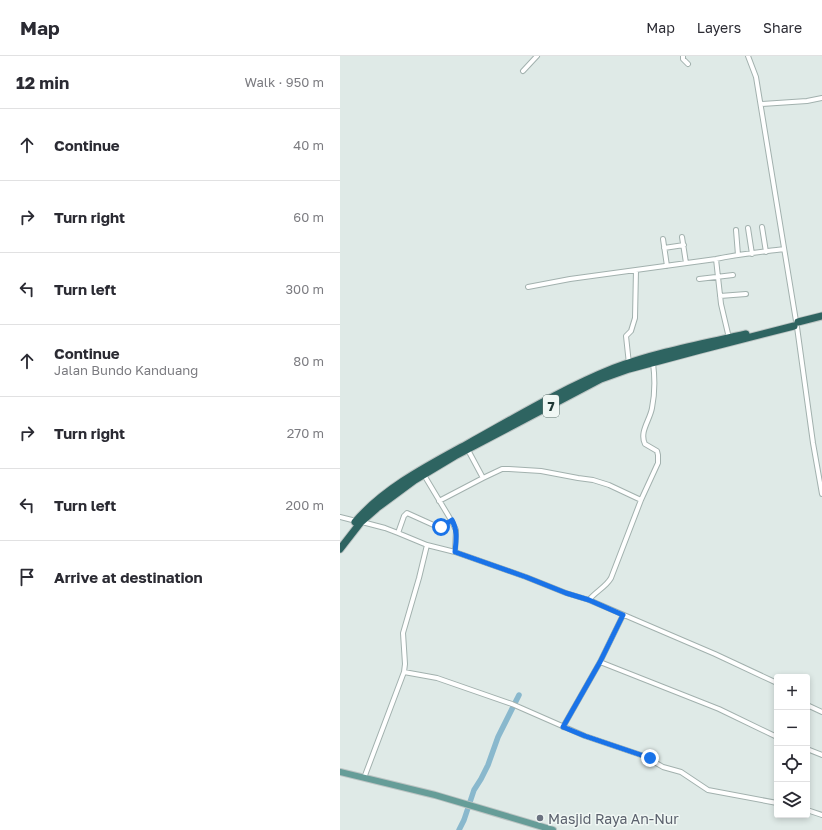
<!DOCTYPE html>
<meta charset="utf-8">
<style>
:root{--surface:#fff;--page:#f7f7f7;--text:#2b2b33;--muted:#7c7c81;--line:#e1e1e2}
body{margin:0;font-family:"Golos Text",sans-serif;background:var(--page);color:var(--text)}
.controls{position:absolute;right:12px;bottom:12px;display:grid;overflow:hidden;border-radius:4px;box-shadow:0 2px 6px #0003}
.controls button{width:36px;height:36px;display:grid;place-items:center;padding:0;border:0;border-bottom:1px solid var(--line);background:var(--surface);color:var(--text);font:20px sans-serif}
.stop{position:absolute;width:12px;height:12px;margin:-9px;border:3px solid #1a73e8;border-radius:50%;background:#fff}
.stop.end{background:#1a73e8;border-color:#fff;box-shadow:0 1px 4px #0008}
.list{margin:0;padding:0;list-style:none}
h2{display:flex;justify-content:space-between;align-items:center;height:52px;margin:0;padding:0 16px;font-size:17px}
h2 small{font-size:13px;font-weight:400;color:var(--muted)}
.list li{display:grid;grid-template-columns:26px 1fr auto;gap:12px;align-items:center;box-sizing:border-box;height:72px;padding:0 16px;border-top:1px solid var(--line)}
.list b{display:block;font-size:15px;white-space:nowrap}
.list p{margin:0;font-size:13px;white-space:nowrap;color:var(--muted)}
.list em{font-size:13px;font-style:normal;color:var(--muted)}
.icon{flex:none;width:22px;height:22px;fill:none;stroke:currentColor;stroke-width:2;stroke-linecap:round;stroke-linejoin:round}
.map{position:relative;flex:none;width:482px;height:774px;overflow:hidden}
header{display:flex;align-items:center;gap:24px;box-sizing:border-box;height:56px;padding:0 20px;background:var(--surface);border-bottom:1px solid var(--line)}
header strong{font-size:19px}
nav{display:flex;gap:22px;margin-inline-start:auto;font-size:14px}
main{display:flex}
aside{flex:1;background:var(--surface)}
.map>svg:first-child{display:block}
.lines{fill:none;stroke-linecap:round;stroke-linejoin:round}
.river{stroke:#89b8cd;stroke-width:5.5}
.street-casing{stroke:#a2b1ae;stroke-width:6}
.primary-casing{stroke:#bcc4c3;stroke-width:8}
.highway-casing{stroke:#bcc4c3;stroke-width:9}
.street{stroke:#fff;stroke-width:4}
.primary{stroke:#669d98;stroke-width:6}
.highway{stroke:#2e6461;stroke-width:7}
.route{stroke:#1a73e8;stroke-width:5}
.worship-dot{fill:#6b7280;stroke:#f0f7f4;stroke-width:1.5}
.labels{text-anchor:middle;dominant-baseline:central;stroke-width:3;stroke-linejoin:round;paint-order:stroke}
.shield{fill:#f0f7f4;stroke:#5f726f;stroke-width:1}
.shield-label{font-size:13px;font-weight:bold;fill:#213936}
.worship-label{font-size:14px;fill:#5b616d;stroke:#f0f7f4;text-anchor:start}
</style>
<header>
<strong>Map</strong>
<nav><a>Map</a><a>Layers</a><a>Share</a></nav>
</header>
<main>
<aside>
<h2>12 min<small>Walk · 950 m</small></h2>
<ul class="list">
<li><svg class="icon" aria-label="ahead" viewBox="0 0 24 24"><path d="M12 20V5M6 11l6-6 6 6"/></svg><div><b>Continue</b></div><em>40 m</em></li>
<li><svg class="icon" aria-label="right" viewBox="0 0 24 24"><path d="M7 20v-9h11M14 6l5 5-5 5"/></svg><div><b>Turn right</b></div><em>60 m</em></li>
<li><svg class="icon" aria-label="left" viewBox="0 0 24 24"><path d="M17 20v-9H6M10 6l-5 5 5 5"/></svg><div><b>Turn left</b></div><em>300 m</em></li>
<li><svg class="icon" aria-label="ahead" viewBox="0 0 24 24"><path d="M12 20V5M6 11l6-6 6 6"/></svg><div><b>Continue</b><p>Jalan Bundo Kanduang</p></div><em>80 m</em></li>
<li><svg class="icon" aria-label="right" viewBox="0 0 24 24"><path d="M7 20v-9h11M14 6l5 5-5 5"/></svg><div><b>Turn right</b></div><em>270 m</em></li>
<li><svg class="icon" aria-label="left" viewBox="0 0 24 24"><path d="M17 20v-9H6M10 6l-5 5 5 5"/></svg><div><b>Turn left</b></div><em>200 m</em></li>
<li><svg class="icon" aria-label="arrive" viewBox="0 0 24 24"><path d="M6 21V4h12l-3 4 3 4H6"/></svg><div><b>Arrive at destination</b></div></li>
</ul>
</aside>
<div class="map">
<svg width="482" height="774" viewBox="0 0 482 774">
<rect width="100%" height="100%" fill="#dfeae7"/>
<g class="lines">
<path class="river" d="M119 774 124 764 134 734 141 723 148 709 158 681 179 639"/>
<defs>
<path id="street" d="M343 0V3L348 8
M408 0 416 21 456 265
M183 15 197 0
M421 48 467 45 482 42
M422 171 426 196
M408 172 412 198
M396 174 398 199
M342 181 346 207
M323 183 327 210
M324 192 344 189
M376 203 381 248 389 282
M359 223 393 219
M188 231 230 223 376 203C399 198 422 196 444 193
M380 240 406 238
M457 271 473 387 482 438
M289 308 286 280 291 275 295 262 296 214
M128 394 143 422
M99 445 143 422 162 413H169L201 415 238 422 253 424 269 429 301 444
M0 461 16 465
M111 464 116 474 115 496
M22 466 45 472 58 477 64 460 67 457 98 471C104 472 107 468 111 464L84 419
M87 489 115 496 186 521 226 537 249 544 375 598 437 627
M249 544C255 536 266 531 271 522L301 444 318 407V399L317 395 305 388C299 376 310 364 312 352 315 337 315 322 313 307
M260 606 379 653 437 681
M64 616 97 622 172 648 245 680 304 700 323 711 341 716 368 734 437 747
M467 649 482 656
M223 671 260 606 283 559
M467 693 482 699
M24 722 64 616 65 608 63 577 79 522 87 489 58 477
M467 754 482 759"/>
<path id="primary" d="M0 716 95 739 213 774"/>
<path id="highway" d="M458 266 482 260
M15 466C45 431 89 409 129 387 176 361 224 332 274 312 317 296 362 288 406 278
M0 493 21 466 37 452 75 424 115 400 261 323 289 313 360 294 454 270"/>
</defs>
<use href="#street" class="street-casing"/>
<use href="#primary" class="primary-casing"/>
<use href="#highway" class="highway-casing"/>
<use href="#street" class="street"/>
<use href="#primary" class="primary"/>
<use href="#highway" class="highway"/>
</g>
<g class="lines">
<path class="route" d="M101 471 112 464C118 475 116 485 115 496L186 521 226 537 249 544 283 559 260 606 223 671 245 680 310 702"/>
</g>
<circle class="worship-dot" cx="200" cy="762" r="4"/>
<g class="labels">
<rect class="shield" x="203" y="339" width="16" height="22" rx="3"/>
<g class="shield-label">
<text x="211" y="350">7</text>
</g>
<g class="worship-label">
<text x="208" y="762">Masjid Raya An-Nur</text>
</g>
</g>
</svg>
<div class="controls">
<button>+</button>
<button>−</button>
<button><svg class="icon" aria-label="locate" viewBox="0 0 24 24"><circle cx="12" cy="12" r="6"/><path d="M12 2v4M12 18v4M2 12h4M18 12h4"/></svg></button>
<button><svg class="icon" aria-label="layers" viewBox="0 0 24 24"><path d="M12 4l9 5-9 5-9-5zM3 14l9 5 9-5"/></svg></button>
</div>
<div class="stop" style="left:101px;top:471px"></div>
<div class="stop end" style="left:310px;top:702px"></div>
</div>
</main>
